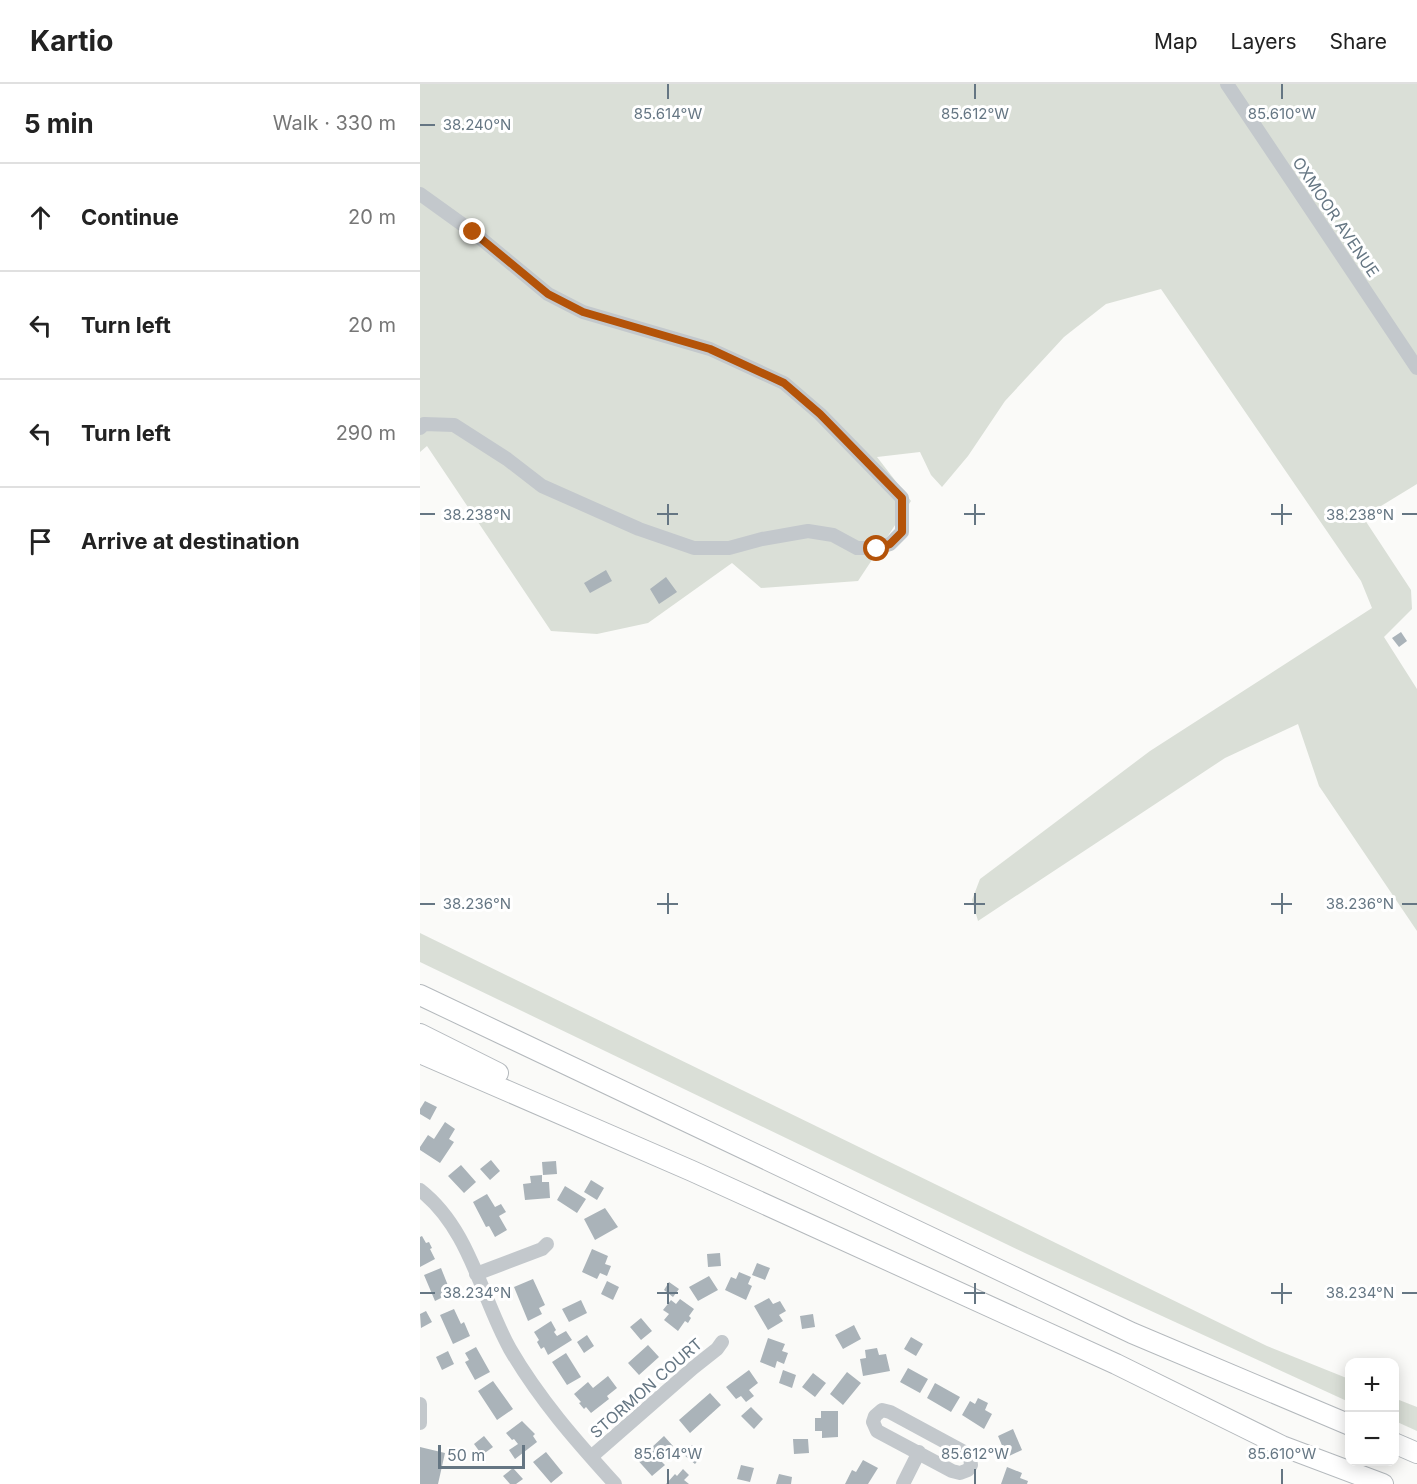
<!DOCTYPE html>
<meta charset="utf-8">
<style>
:root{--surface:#fff;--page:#f2f2f2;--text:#222;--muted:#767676;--line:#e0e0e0}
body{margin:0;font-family:Inter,sans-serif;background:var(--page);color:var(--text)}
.controls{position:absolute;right:18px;bottom:18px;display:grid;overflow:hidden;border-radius:12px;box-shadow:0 3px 15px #0003}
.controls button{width:54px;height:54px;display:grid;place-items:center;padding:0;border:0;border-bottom:2px solid var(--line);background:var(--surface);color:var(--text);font:30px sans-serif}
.scale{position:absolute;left:18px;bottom:15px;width:87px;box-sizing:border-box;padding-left:6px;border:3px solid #657683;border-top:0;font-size:16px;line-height:21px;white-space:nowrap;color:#657683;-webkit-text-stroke:4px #fff;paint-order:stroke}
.stop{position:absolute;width:18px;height:18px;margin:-14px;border:4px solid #b45309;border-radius:50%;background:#fff}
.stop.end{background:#b45309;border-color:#fff;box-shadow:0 2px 6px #0008}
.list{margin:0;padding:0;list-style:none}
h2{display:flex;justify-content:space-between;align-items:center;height:78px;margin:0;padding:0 24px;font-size:26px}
h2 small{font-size:20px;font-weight:400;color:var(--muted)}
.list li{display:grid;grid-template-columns:39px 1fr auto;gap:18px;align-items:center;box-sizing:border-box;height:108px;padding:0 24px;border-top:2px solid var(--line)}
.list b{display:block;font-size:22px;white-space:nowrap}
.list em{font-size:20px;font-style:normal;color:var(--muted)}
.icon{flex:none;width:33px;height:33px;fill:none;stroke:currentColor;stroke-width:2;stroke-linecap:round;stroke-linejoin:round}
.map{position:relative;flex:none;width:997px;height:1400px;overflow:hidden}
header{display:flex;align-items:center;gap:36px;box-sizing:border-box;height:84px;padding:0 30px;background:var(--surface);border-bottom:2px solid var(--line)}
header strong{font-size:28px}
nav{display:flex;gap:33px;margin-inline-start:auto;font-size:21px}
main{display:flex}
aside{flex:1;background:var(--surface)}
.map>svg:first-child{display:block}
.green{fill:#dadfd7}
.building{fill:#aab3b9}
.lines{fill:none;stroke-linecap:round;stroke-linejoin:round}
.highway-casing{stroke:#b4b9bd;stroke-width:22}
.minor{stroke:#c3c8cc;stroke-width:14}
.highway{stroke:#fff;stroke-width:20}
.route{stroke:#b45309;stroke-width:8}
.ticks{fill:none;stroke:#657683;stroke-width:2}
.labels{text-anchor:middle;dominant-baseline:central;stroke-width:6;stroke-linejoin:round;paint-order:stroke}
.street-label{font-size:16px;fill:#657683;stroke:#fff}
.ticks-label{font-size:15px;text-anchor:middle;fill:#657683;stroke:#fff;stroke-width:6;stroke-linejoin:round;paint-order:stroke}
</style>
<header>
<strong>Kartio</strong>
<nav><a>Map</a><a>Layers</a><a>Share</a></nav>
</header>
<main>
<aside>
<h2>5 min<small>Walk · 330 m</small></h2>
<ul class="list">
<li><svg class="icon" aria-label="ahead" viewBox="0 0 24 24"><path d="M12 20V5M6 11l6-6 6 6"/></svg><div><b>Continue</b></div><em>20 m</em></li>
<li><svg class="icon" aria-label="left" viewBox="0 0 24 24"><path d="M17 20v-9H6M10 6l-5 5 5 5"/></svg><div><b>Turn left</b></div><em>20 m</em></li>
<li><svg class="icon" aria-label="left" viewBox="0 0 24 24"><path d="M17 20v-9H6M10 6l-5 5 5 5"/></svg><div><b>Turn left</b></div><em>290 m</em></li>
<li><svg class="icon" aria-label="arrive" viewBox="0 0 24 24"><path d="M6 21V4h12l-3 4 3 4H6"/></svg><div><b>Arrive at destination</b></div></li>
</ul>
</aside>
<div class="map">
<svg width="997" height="1400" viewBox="0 0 997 1400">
<rect width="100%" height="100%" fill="#fafaf8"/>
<path class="green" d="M0 0H997V400L943 433 991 506 992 525 964 553 997 605V847L899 702 878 640 805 674 558 837 552 816 560 795 730 667 952 524 941 497 741 205 686 220 644 253 585 317 548 372 522 403 511 391 500 368 457 373 491 417 438 497 341 504 312 479 228 539 177 550 131 547 7 362 0 368Z
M0 849 847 1262 929 1295V1318L607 1170 0 878Z
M974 1314 997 1323V1347L975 1337Z"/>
<path class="building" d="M186 486 192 497 170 509 164 499Z
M246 493 257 508 239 520 230 505Z
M981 548 987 557 979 563 972 554Z
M5 1017 17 1023 10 1036 0 1030V1025Z
M25 1038 35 1045 29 1055 34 1058 20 1079 0 1066V1063L8 1051 14 1055Z
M71 1076 80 1087 70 1096 60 1085Z
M136 1077 137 1090 123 1091 122 1078Z
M41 1081 56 1098 44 1109 28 1092Z
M122 1091V1098H129L130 1114 105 1116 103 1100 111 1099 110 1092Z
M171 1096 184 1104 177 1116 164 1108Z
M145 1102 166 1115 157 1129 137 1116Z
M67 1110 75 1123 81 1120 86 1128 79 1132 87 1146 75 1153 69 1142 66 1143 53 1118Z
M185 1124 198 1143 175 1156 164 1135Z
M2 1152 6 1159 9 1158 12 1164 10 1165 15 1175 0 1183V1153Z
M172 1165 188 1172 185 1180 191 1182 187 1192 180 1189 177 1195 162 1188Z
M300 1169 301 1182 288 1183 287 1170Z
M337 1179 350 1184 345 1196 332 1191Z
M21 1184 31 1209 15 1217 4 1191Z
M319 1188 331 1193 328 1200 332 1202 326 1216 305 1206 311 1193 316 1195Z
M289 1192 298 1206 278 1217 269 1203Z
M113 1195 125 1221 119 1224 122 1230 108 1237 94 1203Z
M187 1197 199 1203 193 1216 181 1210Z
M249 1198 259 1205 253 1213 244 1206Z
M349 1214 353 1220 360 1217 366 1227 359 1231 363 1237 348 1246 334 1222Z
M260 1215 274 1225 269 1232 271 1234 268 1239 265 1237 258 1247 244 1236 249 1230 243 1226 251 1216 256 1220Z
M161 1216 167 1229 149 1238 142 1225Z
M34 1225 41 1240 44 1238 50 1252 33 1260 20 1231Z
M6 1227 12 1238 1 1244 0 1230Z
M393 1230 395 1243 382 1245 380 1232Z
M221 1234 232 1247 221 1256 210 1243Z
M131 1237 136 1246 134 1248 137 1252 146 1247 152 1256 128 1271 124 1263 121 1265 117 1258 119 1256 114 1248Z
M434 1241 441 1255 423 1265 415 1251Z
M167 1251 174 1262 164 1269 157 1258Z
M491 1253 503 1260 496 1272 484 1265Z
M348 1254 365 1260 362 1267 368 1269 364 1280 357 1277 355 1284 340 1278Z
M228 1261 239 1273 219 1291 208 1279Z
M56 1263 70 1288 55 1296 45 1278 49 1276 45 1269Z
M457 1264 459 1271 466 1270 470 1287 443 1292 440 1275 446 1274 445 1266Z
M28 1267 34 1280 22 1286 16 1273Z
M146 1269 161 1293 147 1301 132 1278Z
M488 1284 508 1295 500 1309 480 1298Z
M329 1286 338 1299 329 1306 334 1312 326 1318 321 1312 316 1315 306 1303Z
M363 1286 376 1291 372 1304 359 1299Z
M427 1288 441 1299 423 1321 410 1310Z
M393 1289 406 1299 395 1313 382 1303Z
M188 1292 197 1304 187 1312 189 1315 171 1329 166 1323 164 1325 159 1319 161 1318 154 1310 168 1298 173 1304Z
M73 1297 93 1325 77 1336 58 1307Z
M515 1299 540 1313 531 1328 507 1314Z
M290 1309 301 1321 270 1349 259 1336Z
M558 1314 568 1319 565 1326 572 1330 564 1345 542 1331 550 1317 555 1320Z
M331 1323 343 1335 334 1345 321 1332Z
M401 1327H418V1353L402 1354V1347H395V1334H401Z
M102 1337 115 1350 113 1352 117 1358 95 1375 89 1366 98 1360 94 1355 92 1356 86 1349Z
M593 1345 602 1366 587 1373 578 1352Z
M64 1352 73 1363 62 1371 54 1360Z
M244 1352 253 1362 239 1375 245 1381 232 1392 214 1372 227 1362 230 1365Z
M373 1355H388L389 1369 374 1370Z
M272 1361 283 1370 275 1380 264 1371Z
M0 1363 25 1369 18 1400H0Z
M126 1368 143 1389 131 1399 113 1378Z
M443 1376 458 1384 448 1400H425L432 1386 436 1388Z
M321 1381 334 1384 330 1398 317 1395Z
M587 1383 602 1389 600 1394 608 1397 607 1400H581Z
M93 1384 103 1395 96 1400H90L83 1392Z
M263 1385 269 1391 264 1396 269 1400H246L255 1390 257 1392Z
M359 1390 372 1393 371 1400H356Z"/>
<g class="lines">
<defs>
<path id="highway" d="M0 911 712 1249 930 1341
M0 950 78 989
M0 969 272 1087 696 1280 862 1362 963 1400
M974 1359 997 1369"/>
</defs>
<use href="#highway" class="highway-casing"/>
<path class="minor" d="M807 0 997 284
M0 110 53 148 128 210 163 228 290 265 364 299 400 330 482 414V448L470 460 457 464H437L413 451 388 447 342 455 309 464H274L219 445 122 402 87 375 34 341 4 340 0 344
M0 1106C50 1145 61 1213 90 1265 119 1315 156 1357 195 1400
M56 1190 122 1165 127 1160
M0 1320V1339
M462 1326 470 1328 544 1368 550 1373 551 1381 548 1386 540 1389 532 1387 457 1347 453 1338 455 1332Z
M171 1373 273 1284 297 1265 302 1258
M483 1400 499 1368"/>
<use href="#highway" class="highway"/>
</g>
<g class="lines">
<path class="route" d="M53 148 128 210 163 228 290 265 364 299 400 330 482 414V448L470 460 457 465"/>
</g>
<path class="ticks" d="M248 0V15M555 0V15M862 0V15M0 41H15M248 420V441M555 420V441M862 420V441M0 430H15M237 430H258M544 430H565M851 430H872M982 430H997M248 809V830M555 809V830M862 809V830M0 820H15M237 820H258M544 820H565M851 820H872M982 820H997M248 1199V1220M555 1199V1220M862 1199V1220M0 1209H15M237 1209H258M544 1209H565M851 1209H872M982 1209H997M248 1385V1400M555 1385V1400M862 1385V1400"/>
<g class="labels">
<g class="street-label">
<text transform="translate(916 133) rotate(56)">OXMOOR AVENUE</text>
<text transform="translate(226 1304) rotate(-41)">STORMON COURT</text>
</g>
</g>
<g class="ticks-label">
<text x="248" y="35">85.614°W</text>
<text x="555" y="35">85.612°W</text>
<text x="862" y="35">85.610°W</text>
<text x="57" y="46">38.240°N</text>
<text x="57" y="436">38.238°N</text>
<text x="940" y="436">38.238°N</text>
<text x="57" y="825">38.236°N</text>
<text x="940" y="825">38.236°N</text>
<text x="57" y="1214">38.234°N</text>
<text x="940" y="1214">38.234°N</text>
<text x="248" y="1375">85.614°W</text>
<text x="555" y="1375">85.612°W</text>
<text x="862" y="1375">85.610°W</text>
</g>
</svg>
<div class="controls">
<button>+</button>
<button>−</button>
</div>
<div class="scale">50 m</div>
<div class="stop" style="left:457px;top:465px"></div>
<div class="stop end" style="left:53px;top:148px"></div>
</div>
</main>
